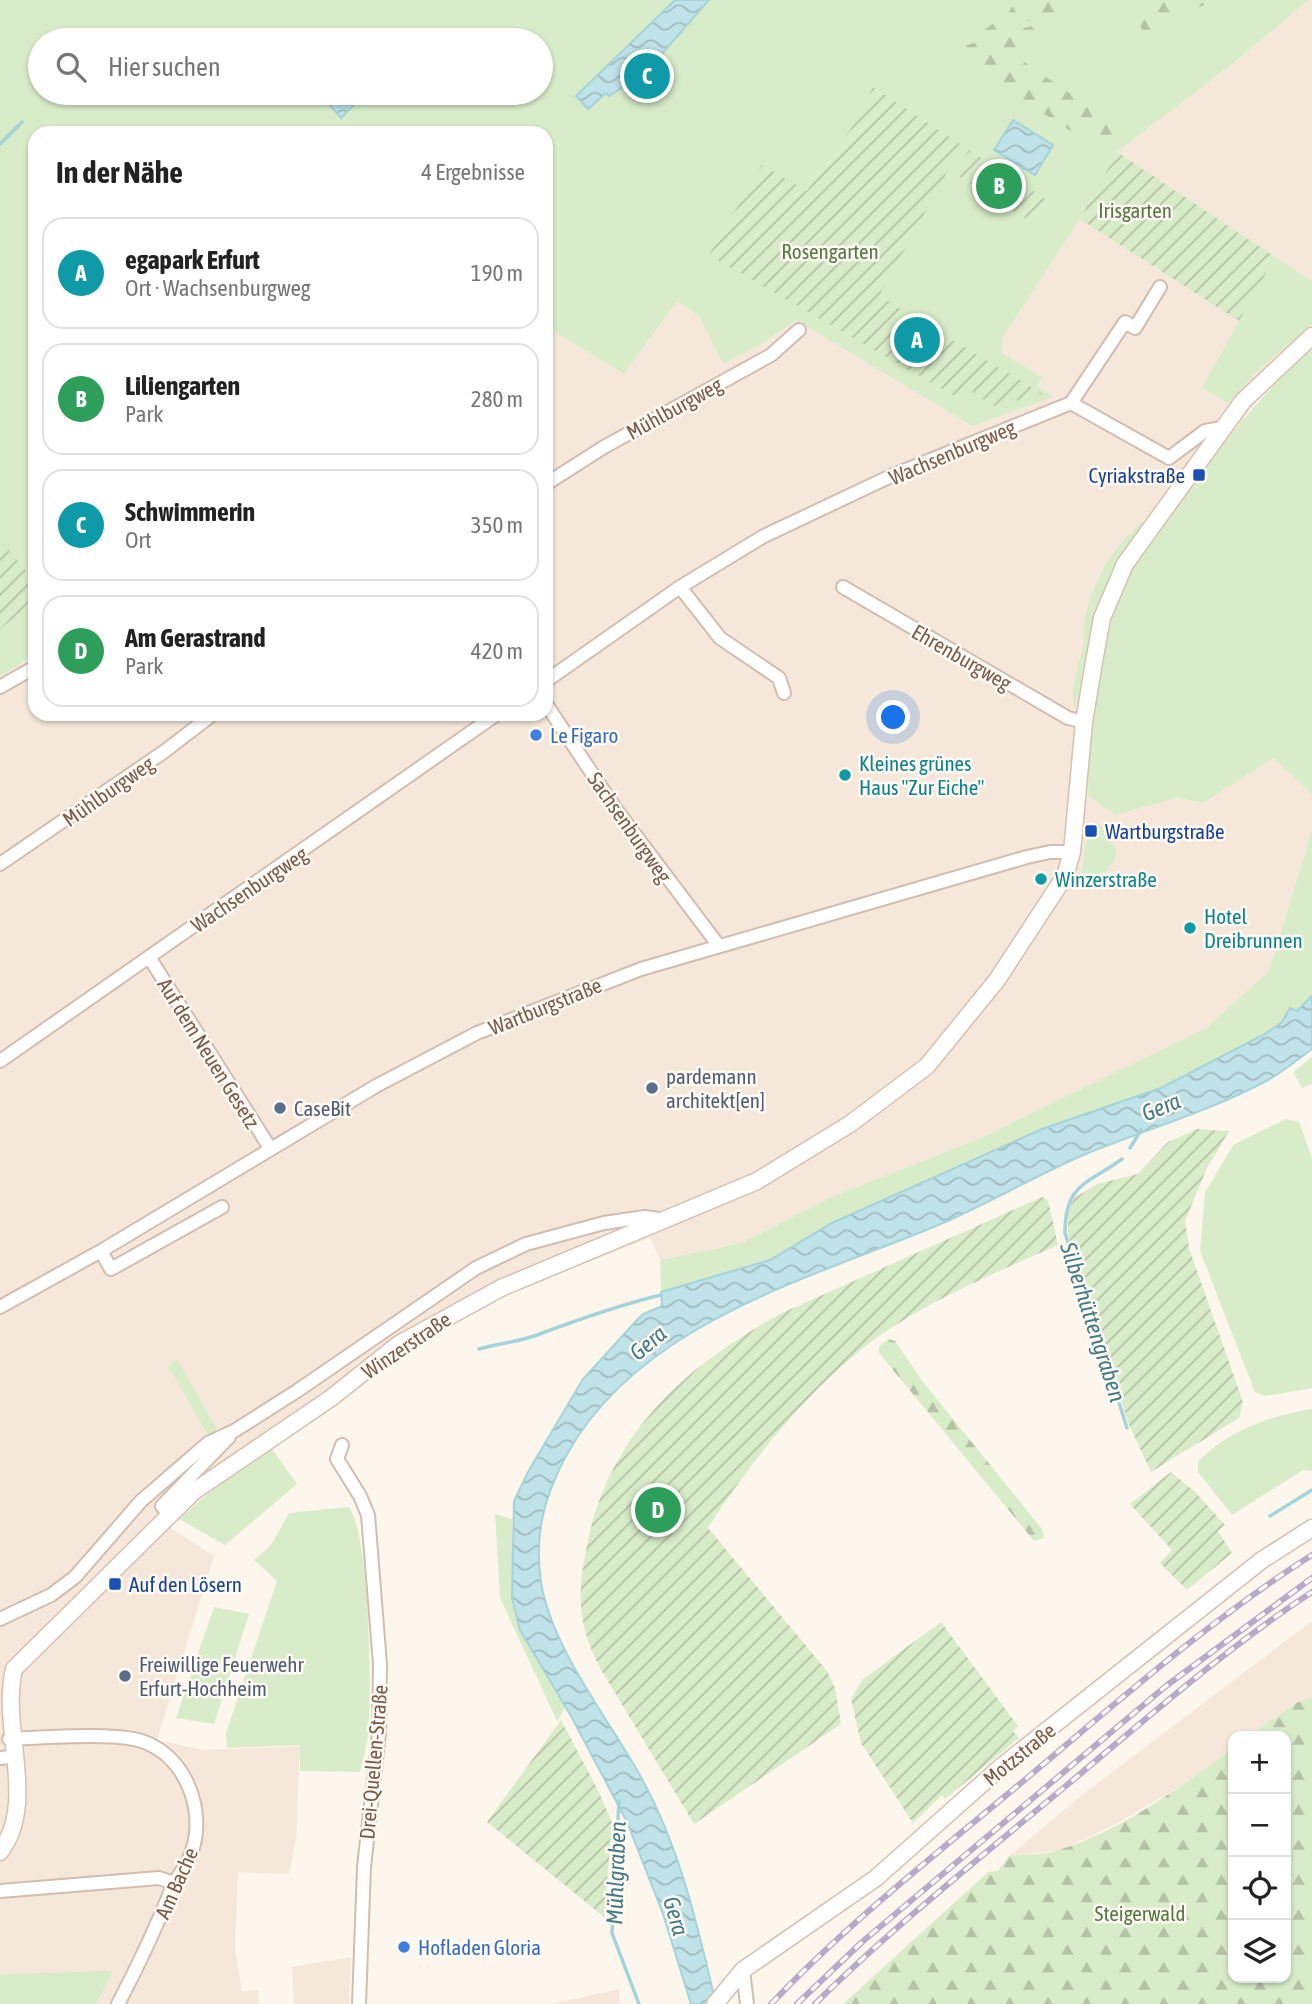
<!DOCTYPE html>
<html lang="de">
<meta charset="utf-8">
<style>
:root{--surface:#fff;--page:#f6f6f6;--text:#222;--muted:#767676;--line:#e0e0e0;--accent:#e76f51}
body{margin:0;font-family:"Asap Condensed",sans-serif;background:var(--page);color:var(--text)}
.controls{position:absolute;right:21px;bottom:21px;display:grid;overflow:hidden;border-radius:14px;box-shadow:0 2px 5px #0004}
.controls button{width:63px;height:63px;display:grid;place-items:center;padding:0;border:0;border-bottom:2px solid var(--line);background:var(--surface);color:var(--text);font:35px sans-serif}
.you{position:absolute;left:894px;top:718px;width:24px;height:24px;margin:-18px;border:5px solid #fff;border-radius:50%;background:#1a73e8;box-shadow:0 0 0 10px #1a73e833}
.badge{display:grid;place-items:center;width:46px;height:46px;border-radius:50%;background:var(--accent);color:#fff;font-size:23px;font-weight:700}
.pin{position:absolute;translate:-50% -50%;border:4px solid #fff;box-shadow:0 2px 7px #0006}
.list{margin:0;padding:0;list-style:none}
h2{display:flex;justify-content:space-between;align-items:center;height:91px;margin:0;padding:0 28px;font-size:30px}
h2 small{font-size:23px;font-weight:400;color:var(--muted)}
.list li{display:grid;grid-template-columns:46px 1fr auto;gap:21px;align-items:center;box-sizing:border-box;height:112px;margin:0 14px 14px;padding:0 14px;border:2px solid var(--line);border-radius:21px}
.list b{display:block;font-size:26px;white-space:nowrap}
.list p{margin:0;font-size:23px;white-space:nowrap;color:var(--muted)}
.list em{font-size:23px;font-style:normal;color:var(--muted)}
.icon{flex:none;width:38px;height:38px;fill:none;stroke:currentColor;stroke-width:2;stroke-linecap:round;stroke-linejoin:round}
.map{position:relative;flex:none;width:1312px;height:2004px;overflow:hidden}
.search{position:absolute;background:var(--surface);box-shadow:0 2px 5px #0004;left:28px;top:28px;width:525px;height:77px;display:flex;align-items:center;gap:18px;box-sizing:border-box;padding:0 24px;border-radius:38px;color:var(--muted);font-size:26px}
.panel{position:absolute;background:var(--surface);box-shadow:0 2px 5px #0004;left:28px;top:126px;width:525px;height:595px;border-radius:21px}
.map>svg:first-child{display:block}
.residential{fill:#f5e8da}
.green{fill:#d8ecc9;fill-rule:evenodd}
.forest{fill:url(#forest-firs)}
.garden{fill:url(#garden-furrows)}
.water{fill:url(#water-waves);stroke:#a5d3da;stroke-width:2}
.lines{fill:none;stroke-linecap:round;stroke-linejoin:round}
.stream{stroke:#a5d3da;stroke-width:3.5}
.street-casing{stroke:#d1beb0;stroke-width:16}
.secondary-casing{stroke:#d6c0b0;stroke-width:19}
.street{stroke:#fff;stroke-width:12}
.secondary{stroke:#fff;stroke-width:16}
.rail-casing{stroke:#b9a8c9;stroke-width:6}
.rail{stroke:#fffaf3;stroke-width:3.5;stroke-dasharray:10;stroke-linecap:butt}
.transit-dot{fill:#1a4fb4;stroke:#fffaf3;stroke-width:2.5}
.shop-dot{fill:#3f7fe0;stroke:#fffaf3;stroke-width:2.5}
.culture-dot{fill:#0f9aa8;stroke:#fffaf3;stroke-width:2.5}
.service-dot{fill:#5c6f8a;stroke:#fffaf3;stroke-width:2.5}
.labels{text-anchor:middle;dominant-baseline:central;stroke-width:5;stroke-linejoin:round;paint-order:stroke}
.park-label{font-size:21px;fill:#537a41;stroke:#fffaf3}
.street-label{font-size:21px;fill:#7a5c4d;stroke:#fffaf3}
.transit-label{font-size:21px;fill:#164399;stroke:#fffaf3;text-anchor:start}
.shop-label{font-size:21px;fill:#366cbe;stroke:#fffaf3;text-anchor:start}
.culture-label{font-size:21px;fill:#0d838f;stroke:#fffaf3;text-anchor:start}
.service-label{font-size:21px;fill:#4e5e75;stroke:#fffaf3;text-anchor:start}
.water-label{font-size:23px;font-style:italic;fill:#437c86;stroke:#fffaf3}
</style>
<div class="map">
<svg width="1312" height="2004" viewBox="0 0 1312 2004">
<defs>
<pattern id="forest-firs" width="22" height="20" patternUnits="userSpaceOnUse" patternTransform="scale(1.75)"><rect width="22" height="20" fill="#d8ecc9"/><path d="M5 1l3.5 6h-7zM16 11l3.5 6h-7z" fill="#b4c2a5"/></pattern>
<pattern id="garden-furrows" width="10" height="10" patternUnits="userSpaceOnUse" patternTransform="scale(1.75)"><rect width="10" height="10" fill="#d8ecc9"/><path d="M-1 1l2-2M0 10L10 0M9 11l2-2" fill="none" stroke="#b4c2a5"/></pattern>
<pattern id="water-waves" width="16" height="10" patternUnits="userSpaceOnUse" patternTransform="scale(1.75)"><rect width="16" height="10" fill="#bfe3e8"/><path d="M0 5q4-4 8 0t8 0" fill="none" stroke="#a0bbbe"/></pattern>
</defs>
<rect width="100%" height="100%" fill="#fdf6ec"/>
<path class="residential" d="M1309 0H1312V281L1117 152 1231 65Z
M1080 219 1239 321 1203 388 1228 403 1259 370 1312 324V349L1265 391 1245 416 1096 798 1115 815 1178 798 1203 803 1274 758 1312 795V830L1269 971 1206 1028 983 1137 836 1195 741 1243 660 1260 650 1238 505 1294 404 1349 335 1403 210 1491 169 1527 214 1556 157 1740 203 1750 300 1746 296 1839 289 1874 238 1872 235 1948 242 1991 258 1990 259 2004H0V676L35 655V714H546V327L624 374 677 300 699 316 723 364 762 344 796 319 972 426 1054 397 1038 386 1042 377 1002 353 1003 337Z
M1312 1621V1698L1298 1702 1248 1736H1233V1748L1187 1782 1116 1824 1061 1850 1009 1856 1082 1795Z
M351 1957 349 2004H294L292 1967Z
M619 1989 620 2004H552Z"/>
<path class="green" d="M0 0H1309L1231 65 1117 152 1312 281V324L1259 370 1228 403 1202 388 1239 321 1080 219 1003 337 1002 353 1042 377 1038 386 1054 397 972 426 796 320 762 344 723 364 699 316 677 301 624 374 546 327V133H35V655L0 676ZM40 40H541V93H40Z
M1312 349V795L1274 758 1203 803 1178 798 1115 815 1088 795C1090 730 1094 663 1117 601 1133 561 1161 527 1186 493 1225 441 1262 392 1312 349Z
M1147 519 1095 620 1075 709C1069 691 1078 669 1082 650 1085 638 1083 625 1086 613 1095 577 1116 541 1147 519Z
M1095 820C1109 834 1126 852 1108 870L1094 876 1081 873 1087 837H1093Z
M1312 830V996L1297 1011 1290 1008 1282 1022 1265 1034 1161 1088 1042 1129 832 1223 770 1260 661 1292 660 1260 741 1243 836 1195 983 1137 1206 1028 1269 971Z
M1312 1057V1084L1302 1088 1293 1072Z
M1286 1119 1299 1122 1312 1158V1388L1265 1396 1255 1392 1200 1251 1205 1193 1233 1145Z
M177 1359 217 1430 208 1435 168 1366Z
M1312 1409V1471L1303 1470 1232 1515 1198 1472V1462C1228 1430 1270 1416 1312 1409Z
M272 1449 297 1484 225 1545 179 1519 210 1492Z
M348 1507C370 1527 372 1701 368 1735 366 1748 363 1760 360 1772L300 1771V1745L227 1748 226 1733 277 1581 254 1560 271 1545 289 1513Z
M495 1514 512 1519V1598L520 1630 565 1708 557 1721 500 1598Z
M214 1607 249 1614 214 1724 176 1718Z
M113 1971 96 2004H0V1974Z"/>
<path class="forest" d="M1017 0H1074L1040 24 1032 20 987 34 984 30 1008 13Z
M1126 0H1213L1172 22 1150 44Z
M1031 26 1036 32 1014 55 1130 135 1108 155 984 75 962 51 967 45Z
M889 1339 895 1341 923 1382 1042 1529 1044 1538 1034 1541 879 1353V1346Z
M1312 1698V2004H843L988 1872 998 1871 1009 1856C1026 1854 1046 1855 1062 1849 1125 1828 1181 1787 1233 1748V1978H1286V1736H1248L1298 1702Z"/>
<path class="garden" d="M873 87 962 145 879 296 1043 394 994 406 965 388 958 398 709 255 762 165 807 191 852 127Z
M969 150 1046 199 1032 223 954 173Z
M1117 152 1275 257 1239 321 1080 219Z
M6 547 35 582V600L0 629V552Z
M1197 1129 1229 1131 1207 1168 1185 1221 1189 1248 1243 1402 1239 1418 1151 1472 1129 1425 1068 1235V1211L1074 1198 1097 1184 1138 1174 1168 1142Z
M1042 1197 1048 1200 1058 1245C998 1272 936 1297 882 1334 815 1381 751 1460 708 1528L827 1671 835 1688 841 1724 694 1824 600 1668C577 1623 577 1594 587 1545 610 1432 685 1366 782 1313Z
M1171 1472 1195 1492 1225 1525 1218 1531 1232 1553 1187 1590 1160 1563 1172 1550 1130 1504Z
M941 1622 1018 1726 1013 1731 1019 1738 945 1799 942 1795 913 1823 861 1743 851 1699 862 1680Z
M561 1720 599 1792 612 1823 604 1917 487 1822Z"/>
<path class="water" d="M675 0H709L646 72 609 96 606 93 588 109 576 96Z
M319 93H342L354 105 341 118Z
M1013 120 1053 145 1035 175 994 150Z
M1312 996V1049C1298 1059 1285 1070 1270 1079 1213 1110 1148 1129 1088 1153 1036 1175 988 1204 936 1226 806 1280 638 1324 566 1456 544 1497 534 1535 541 1582 551 1646 605 1714 637 1770 679 1843 697 1923 716 2004H691L663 1914 627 1822 571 1716 520 1630 512 1598 514 1501 529 1470 583 1379 636 1321 643 1314 662 1306 661 1292 770 1260 832 1223 1042 1129 1161 1088 1265 1034 1282 1022 1290 1008 1297 1011Z"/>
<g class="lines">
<path class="stream" d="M0 144 22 122
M1130 1148 1141 1130
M1122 1159C1086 1185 1065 1184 1065 1233L1127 1428
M479 1349C498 1343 519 1342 537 1335 577 1320 619 1305 661 1295
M1270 1516 1312 1490
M619 1801 612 1933 639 2004"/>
<defs>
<path id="street" d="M1071 403 1169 458 1205 431 1222 428
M1071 403 1125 322 1135 328 1160 287
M546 484 604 447 771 355 799 330
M680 587 720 638 779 678 784 693
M843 587 1068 718 1084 722
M546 681 680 587 764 536 891 476 1071 403
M0 687 35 667
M546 704 615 808 719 946
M0 864 165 751 213 714
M149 957 270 1148
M0 1061 497 714
M101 1251 111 1269 222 1207
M0 1307 101 1251 376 1086 477 1033 641 969 1027 857 1050 852H1072
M342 1445 337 1459 360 1496 368 1515 380 1664 379 1733 364 1867 359 2004
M169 1514 162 1506 229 1437
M0 1619 51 1595 75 1577 141 1501 208 1443 234 1431 297 1391 476 1268 526 1244 604 1223 645 1217 665 1220
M9 1739C41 1738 120 1731 147 1743 188 1761 205 1812 192 1851 188 1866 177 1875 172 1888 156 1928 138 1966 118 2004
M0 1758 10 1757
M0 1891 159 1878 174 1883
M743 1970 747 2004"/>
<path id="secondary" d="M0 1852C38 1802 0 1728 14 1669L193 1492 331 1398 399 1344 501 1288 757 1181 850 1124 927 1066 997 980 1065 876 1072 852 1084 722 1094 662 1102 618 1125 564 1243 401 1312 336
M715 2004 743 1970 876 1878 1002 1766 1262 1560 1312 1528"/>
</defs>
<use href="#street" class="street-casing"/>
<use href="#secondary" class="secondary-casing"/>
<use href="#street" class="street"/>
<use href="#secondary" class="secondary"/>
<defs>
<path id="rail" d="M771 2004C847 1924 936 1854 1021 1783 1115 1704 1208 1621 1312 1555
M797 2004 862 1942 1166 1686 1312 1578
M815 2004C894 1926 981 1857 1067 1785 1146 1719 1225 1649 1312 1592"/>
</defs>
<use href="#rail" class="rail-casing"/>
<use href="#rail" class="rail"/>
</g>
<g class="transit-dot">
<rect x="1192" y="468" width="14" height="14" rx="3.5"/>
<rect x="1084" y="824" width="14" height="14" rx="3.5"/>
<rect x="108" y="1577" width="14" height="14" rx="3.5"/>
</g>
<g class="shop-dot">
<circle cx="536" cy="735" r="7"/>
<circle cx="404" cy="1947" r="7"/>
</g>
<g class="culture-dot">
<circle cx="845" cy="775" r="7"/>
<circle cx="1041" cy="879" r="7"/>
<circle cx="1190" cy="928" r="7"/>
</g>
<g class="service-dot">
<circle cx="652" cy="1088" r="7"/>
<circle cx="280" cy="1108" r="7"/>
<circle cx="125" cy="1676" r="7"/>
</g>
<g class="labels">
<g class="park-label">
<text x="1135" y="210">Irisgarten</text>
<text x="830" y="251">Rosengarten</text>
<text x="1140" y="1913">Steigerwald</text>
</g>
<g class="street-label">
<text transform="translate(674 408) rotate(-29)">Mühlburgweg</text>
<text transform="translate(952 452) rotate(-23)">Wachsenburgweg</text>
<text transform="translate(962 657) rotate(30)">Ehrenburgweg</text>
<text transform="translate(108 791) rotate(-35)">Mühlburgweg</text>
<text transform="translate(630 827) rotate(55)">Sachsenburgweg</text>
<text transform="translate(249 889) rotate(-34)">Wachsenburgweg</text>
<text transform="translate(545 1006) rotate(-22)">Wartburgstraße</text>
<text transform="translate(209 1053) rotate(58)">Auf dem Neuen Gesetz</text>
<text transform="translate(406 1345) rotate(-34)">Winzerstraße</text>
<text transform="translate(1019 1754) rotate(-39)">Motzstraße</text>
<text transform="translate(373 1762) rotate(-85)">Drei-Quellen-Straße</text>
<text transform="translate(176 1883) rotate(-66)">Am Bache</text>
</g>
<g class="transit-label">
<text x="1185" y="475" text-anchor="end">Cyriakstraße</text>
<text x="1105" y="831">Wartburgstraße</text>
<text x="129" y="1584">Auf den Lösern</text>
</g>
<g class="shop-label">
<text x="550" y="735">Le Figaro</text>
<text x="418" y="1947">Hofladen Gloria</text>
</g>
<g class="culture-label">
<text x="859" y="763">Kleines grünes<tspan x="859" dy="24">Haus "Zur Eiche"</tspan></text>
<text x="1055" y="879">Winzerstraße</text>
<text x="1204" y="916">Hotel<tspan x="1204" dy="24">Dreibrunnen</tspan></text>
</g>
<g class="service-label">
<text x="666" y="1076">pardemann<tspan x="666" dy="24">architekt[en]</tspan></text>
<text x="294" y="1108">CaseBit</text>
<text x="139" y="1664">Freiwillige Feuerwehr<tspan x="139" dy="24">Erfurt-Hochheim</tspan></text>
</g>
<g class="water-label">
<text transform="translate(1161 1107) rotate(-22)">Gera</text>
<text transform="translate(1093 1322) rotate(72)">Silberhüttengraben</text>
<text transform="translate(648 1343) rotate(-40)">Gera</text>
<text transform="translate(616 1873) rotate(-88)">Mühlgraben</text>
<text transform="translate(676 1916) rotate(74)">Gera</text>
</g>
</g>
</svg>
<div class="controls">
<button>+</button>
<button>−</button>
<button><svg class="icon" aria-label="locate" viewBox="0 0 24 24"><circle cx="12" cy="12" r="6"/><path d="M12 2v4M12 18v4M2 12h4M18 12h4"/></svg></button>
<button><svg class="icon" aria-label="layers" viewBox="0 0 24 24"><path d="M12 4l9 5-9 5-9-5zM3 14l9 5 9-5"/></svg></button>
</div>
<div class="you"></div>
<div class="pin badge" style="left:917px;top:340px;background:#0f9aa8">A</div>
<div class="pin badge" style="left:999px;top:186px;background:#2e9e5b">B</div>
<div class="pin badge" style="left:647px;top:76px;background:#0f9aa8">C</div>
<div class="pin badge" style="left:658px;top:1510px;background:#2e9e5b">D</div>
<div class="search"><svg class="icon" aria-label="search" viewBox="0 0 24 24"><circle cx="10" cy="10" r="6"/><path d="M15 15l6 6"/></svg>Hier suchen</div>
<section class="panel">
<h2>In der Nähe<small>4 Ergebnisse</small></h2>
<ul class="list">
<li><span class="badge" style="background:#0f9aa8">A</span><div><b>egapark Erfurt</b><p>Ort · Wachsenburgweg</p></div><em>190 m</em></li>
<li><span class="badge" style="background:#2e9e5b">B</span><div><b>Liliengarten</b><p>Park</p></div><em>280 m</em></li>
<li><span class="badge" style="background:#0f9aa8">C</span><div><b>Schwimmerin</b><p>Ort</p></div><em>350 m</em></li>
<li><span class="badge" style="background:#2e9e5b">D</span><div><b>Am Gerastrand</b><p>Park</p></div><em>420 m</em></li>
</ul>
</section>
</div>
